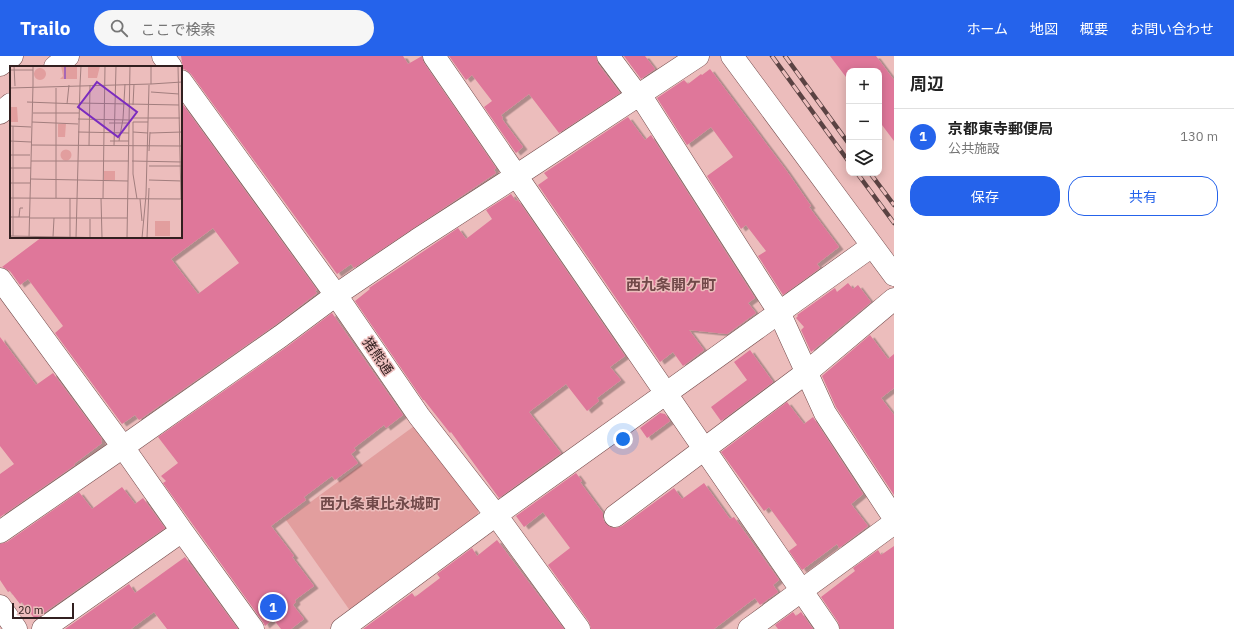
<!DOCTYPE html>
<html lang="ja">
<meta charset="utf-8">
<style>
:root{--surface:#fff;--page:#f6f6f6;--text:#222;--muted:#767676;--line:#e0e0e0;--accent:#2563eb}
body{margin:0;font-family:"IBM Plex Sans","Noto Sans JP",sans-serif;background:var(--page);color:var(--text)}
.controls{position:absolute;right:12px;top:12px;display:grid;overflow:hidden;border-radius:8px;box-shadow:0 2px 10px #0003}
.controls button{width:36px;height:36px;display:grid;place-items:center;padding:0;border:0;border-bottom:1px solid var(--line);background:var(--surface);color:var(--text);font:20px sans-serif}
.scale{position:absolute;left:12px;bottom:10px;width:62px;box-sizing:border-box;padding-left:4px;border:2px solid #322020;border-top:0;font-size:11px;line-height:14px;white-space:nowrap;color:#322020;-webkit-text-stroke:3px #ecbdbc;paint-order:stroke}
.you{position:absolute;left:623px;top:383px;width:14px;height:14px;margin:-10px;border:3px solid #fff;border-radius:50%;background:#1a73e8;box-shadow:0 0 0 6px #1a73e833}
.badge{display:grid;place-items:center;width:26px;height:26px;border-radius:50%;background:var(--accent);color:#fff;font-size:13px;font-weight:700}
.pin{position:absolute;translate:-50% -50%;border:2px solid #fff;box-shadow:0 1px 4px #0006}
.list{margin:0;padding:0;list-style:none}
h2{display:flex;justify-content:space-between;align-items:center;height:52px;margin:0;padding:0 16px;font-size:17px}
h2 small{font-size:13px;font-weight:400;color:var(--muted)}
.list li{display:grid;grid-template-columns:26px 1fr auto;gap:12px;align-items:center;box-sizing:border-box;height:56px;padding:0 16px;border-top:1px solid var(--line)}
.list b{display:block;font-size:15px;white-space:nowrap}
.list p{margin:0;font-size:13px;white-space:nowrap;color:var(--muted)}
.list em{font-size:13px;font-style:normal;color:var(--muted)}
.actions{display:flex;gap:8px;padding:12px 16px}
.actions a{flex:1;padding:9px 0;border:1px solid var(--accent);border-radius:16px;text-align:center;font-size:14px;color:var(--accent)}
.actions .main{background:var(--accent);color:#fff}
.icon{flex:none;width:22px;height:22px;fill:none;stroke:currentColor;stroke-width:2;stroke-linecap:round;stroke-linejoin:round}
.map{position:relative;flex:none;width:894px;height:573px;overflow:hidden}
header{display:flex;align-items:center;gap:24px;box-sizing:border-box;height:56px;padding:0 20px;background:var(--accent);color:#fff}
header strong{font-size:19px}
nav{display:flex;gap:22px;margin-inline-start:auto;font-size:14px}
.search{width:280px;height:36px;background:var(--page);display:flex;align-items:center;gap:10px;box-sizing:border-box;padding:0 14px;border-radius:22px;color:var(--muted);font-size:15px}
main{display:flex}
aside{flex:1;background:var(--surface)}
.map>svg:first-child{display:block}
.green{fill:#e29e9e}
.building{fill:#df779a;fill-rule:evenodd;filter:url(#shadow)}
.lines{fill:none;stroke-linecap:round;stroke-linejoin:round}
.minor-casing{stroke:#724a4a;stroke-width:23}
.tertiary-casing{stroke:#724a4a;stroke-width:23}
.trunk-casing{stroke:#724a4a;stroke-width:23}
.minor{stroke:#fff;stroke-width:22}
.tertiary{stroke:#fff;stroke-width:22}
.trunk{stroke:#fff;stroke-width:22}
.rail-casing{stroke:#5b4343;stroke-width:4.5}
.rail{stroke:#ecbdbc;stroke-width:3;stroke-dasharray:9;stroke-linecap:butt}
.labels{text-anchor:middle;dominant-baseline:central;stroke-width:3;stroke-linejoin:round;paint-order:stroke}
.street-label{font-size:14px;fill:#322020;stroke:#ecbdbc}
.neighbourhood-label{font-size:15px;font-weight:bold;fill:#714949;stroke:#ecbdbc}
.inset-river{fill:none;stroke:#a667b5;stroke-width:2}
.inset-road{fill:none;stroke:#a27e7e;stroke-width:1}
.view{fill:#7b2cbf;fill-opacity:0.15;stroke:#7b2cbf;stroke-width:2}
.inset-edge{fill:none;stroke:#322020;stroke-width:2}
</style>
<header>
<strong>Trailo</strong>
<div class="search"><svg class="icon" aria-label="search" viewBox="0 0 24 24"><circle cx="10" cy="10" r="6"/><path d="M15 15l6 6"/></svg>ここで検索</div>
<nav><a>ホーム</a><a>地図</a><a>概要</a><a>お問い合わせ</a></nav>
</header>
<main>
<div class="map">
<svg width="894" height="573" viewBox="0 0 894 573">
<defs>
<filter id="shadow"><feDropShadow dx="4.5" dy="2.5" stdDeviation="0" flood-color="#0004"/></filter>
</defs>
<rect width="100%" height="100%" fill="#ecbdbc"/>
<path class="green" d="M417 368 479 452 476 466 351 556 286 464Z"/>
<path class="building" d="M181 0H403L408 8 422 0 424 7 496 112 494 114 496 117 354 212 351 208 337 218 191 18 186 14 183 13Z
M449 0H596L598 8 620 37 559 77 529 38 501 59 503 62 502 63 523 91 516 97 484 51 492 45 472 19 466 24Z
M624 0H645L655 13 641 23Z
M830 0H876L894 24V85L879 65V15H849V25Z
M710 13 786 114 811 150 809 151 839 191 817 208 820 212 783 239 758 200 766 195 746 169 741 173 707 120 733 101 711 71 687 89 657 42 684 24 688 28 701 18 702 19Z
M181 46 317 234 315 235 317 237 274 270 139 364 135 359 122 368 55 277 63 270 28 223 20 229 10 215 2 211 42 181H181ZM213 172 239 207 198 238 171 203Z
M628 61 645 84 651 79 755 242 748 247 756 257 727 278 689 274 704 294 683 310 673 296 660 306 538 129 548 122 544 117Z
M511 138 516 145 518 144 625 300 610 311 621 324 597 342 599 345 587 355 566 328 529 356 561 397 499 442 451 376 450 377 424 344H423L355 245 370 233 369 232 458 172 466 183 492 163 486 154Z
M848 227 853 233 858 229 871 246 811 296 801 274 804 271 796 262 798 260 797 259 835 232 837 236Z
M332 257 403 359 386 372 384 369 354 392 356 394 351 398 358 407 335 424 332 420 304 441 306 444 271 470 294 500 292 501 314 530 295 544 296 546 293 549 304 563 291 573H281L273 563 265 570 263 566 163 427 166 425 161 420 178 407 158 381 288 290Z
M870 279 888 303 894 298V332L881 342 894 359V439L836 351 822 320Z
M0 281 36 329 53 317 102 383 101 384 102 387 74 408 75 409 0 461V418L14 408 0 390Z
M750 294 773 326 721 365 711 351 747 324 734 306Z
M787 346 804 368 813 361 863 438 851 448 868 470 839 492 837 488 802 514 789 495 797 489 769 451 764 455 721 396Z
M660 357 665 358 670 365 647 382 640 372Z
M576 417 582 425 580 426 603 457V462L605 467 610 471 616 472 622 470 674 432 682 443 704 427 730 463 734 461 779 524 773 529 778 536 760 549 755 542 714 573H591L589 566 548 509 570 492 543 456 524 471 516 460Z
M122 431 135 448 143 442 165 472 35 563 22 546 20 548 10 535 8 536 0 524V488L7 486 79 436 92 453Z
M497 484 564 573H363L412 537 415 541 440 522 437 518 472 492 477 500Z
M894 490V573H840L838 566 821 541 855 515 853 512 878 494 881 499Z
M185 501 238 573H167L154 556 131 573H65L129 528 135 537Z
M793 556 796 560 801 556 813 573H778L775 569Z"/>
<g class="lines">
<defs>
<path id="minor" d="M163 0 171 11
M434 0 828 573
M608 0 638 40 646 48 779 256 825 357 894 462
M732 0 894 219
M181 25 336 239 419 360 496 459 579 573
M0 223 123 391 182 475 253 573
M615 460 807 316 894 243
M0 476 123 391 281 280 336 239 417 184 516 120 698 0
M43 573 182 475
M342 573 496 459 872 190
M749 573 894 467"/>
<path id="tertiary" d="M0 550 16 573"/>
<path id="trunk" d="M0 9 12 0
M55 11 68 0
M0 57 11 48"/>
</defs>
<use href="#minor" class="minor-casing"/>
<use href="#tertiary" class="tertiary-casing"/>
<use href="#trunk" class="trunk-casing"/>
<use href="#minor" class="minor"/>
<use href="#tertiary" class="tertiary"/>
<use href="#trunk" class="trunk"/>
<defs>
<path id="rail" d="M772 0 849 106
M785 0 849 88
M857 117 894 167
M870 117 894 149"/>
</defs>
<use href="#rail" class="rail-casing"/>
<use href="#rail" class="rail"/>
</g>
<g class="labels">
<g class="street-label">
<text transform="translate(378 300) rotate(56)">猪熊通</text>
</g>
<g class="neighbourhood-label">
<text x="671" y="228">西九条開ケ町</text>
<text x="380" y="447">西九条東比永城町</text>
</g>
</g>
<g transform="translate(10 10)">
<rect width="172" height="172" fill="#ecbdbc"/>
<path d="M51 0H67V13H50L53 10ZM78 0H90L87 12H78ZM24 8a6 6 0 1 1 12 0a6 6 0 1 1-12 0ZM0 41H7L8 56H0ZM56 57 55 71H48V58ZM50.5 89a5.5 5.5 0 1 1 11 0a5.5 5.5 0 1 1-11 0ZM94 105H105V114H94ZM145 155H160V170H145Z" fill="#e29e9e"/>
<path class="inset-river" d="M55 0V13"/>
<path class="inset-road" d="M4 0 5 20M23 0V19M168 0 171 133M0 4H23M141 18 172 16M70 19 71 0M0 22 141 18V0M46 22V132M141 26 169 28M17 36 69 38M69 37 169 39M57 38 59 19M123 39 124 18M23 47H69M123 52H170M68 53 120 54M22 56 68 58M99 57H120M0 60 21 61M68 66 119 67M123 66 138 67M140 67 172 66M0 75 21 76M100 75H119M109 75 113 53 115 18M21 79 172 80M79 80 80 19M104 80 106 0M139 85 140 66M0 89H20M21 95H119M122 95 172 96M139 100H172M0 102H21M21 113 118 115M139 114 172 115M0 117H20M0 132 172 133M3 132V60M91 132 92 172M93 132 95 0M127 133 123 108V56H138M130 133 132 155M172 133V154M0 151H19M9 151 10 142H13M20 152H117M0 170 105 172M3 170V132M43 171 44 152M60 171V132M80 171V153M19 172 23 19M66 172 70 19M117 172 120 0M132 172 136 129 139 19M137 172 139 122M172 172V155"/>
<path class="view" d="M87 16 127 46 108 71 68 41Z"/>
<rect width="172" height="172" class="inset-edge"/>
</g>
</svg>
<div class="controls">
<button>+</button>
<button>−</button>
<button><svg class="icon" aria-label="layers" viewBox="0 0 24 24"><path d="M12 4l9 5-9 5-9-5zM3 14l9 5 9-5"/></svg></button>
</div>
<div class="scale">20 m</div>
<div class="you"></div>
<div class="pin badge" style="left:273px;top:551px">1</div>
</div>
<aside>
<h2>周辺<small></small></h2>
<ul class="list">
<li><span class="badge">1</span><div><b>京都東寺郵便局</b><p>公共施設</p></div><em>130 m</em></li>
</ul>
<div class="actions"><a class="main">保存</a><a>共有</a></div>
</aside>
</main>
